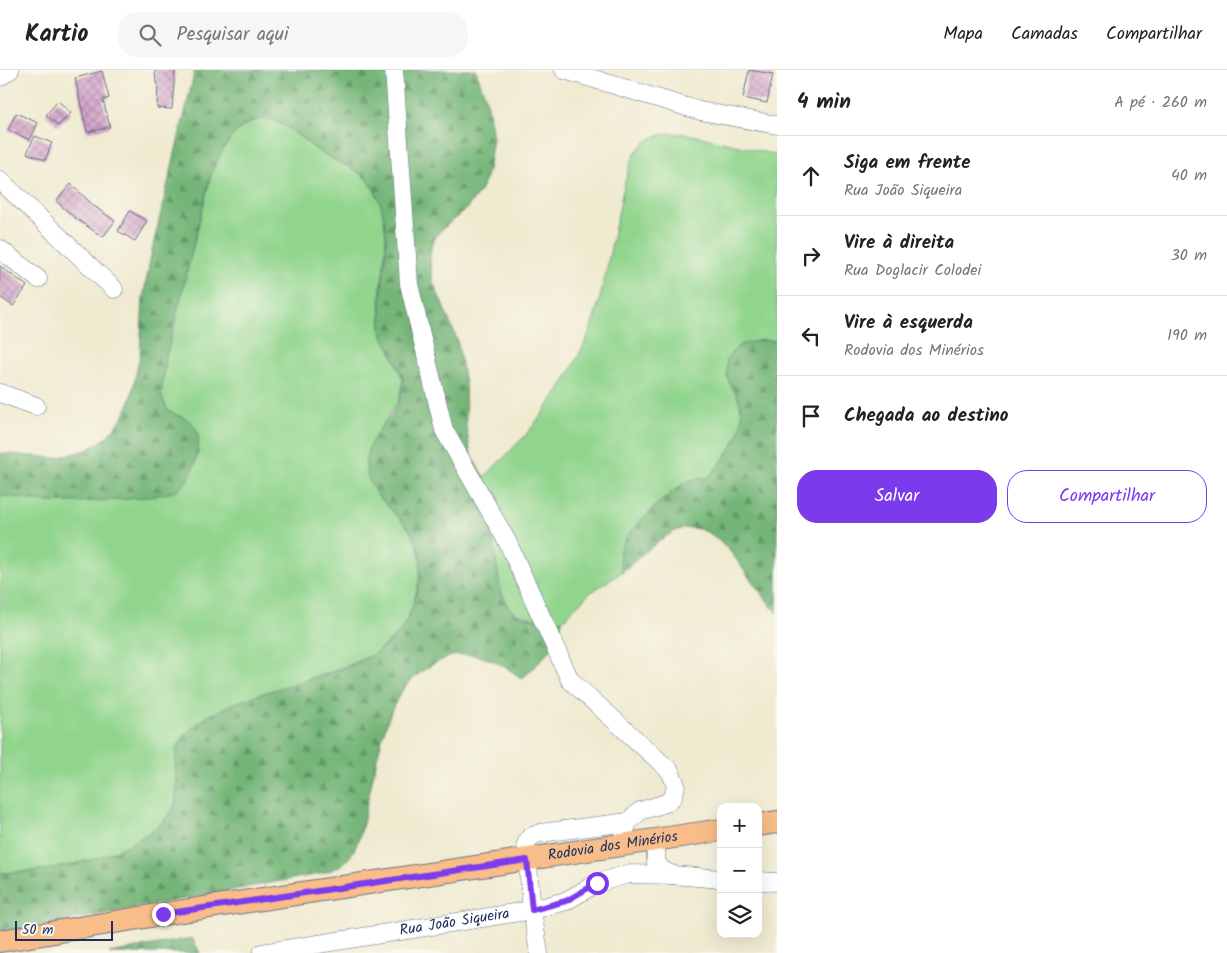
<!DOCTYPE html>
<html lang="pt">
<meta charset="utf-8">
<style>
:root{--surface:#fff;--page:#f6f6f6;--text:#222;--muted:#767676;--line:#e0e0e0;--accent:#7c3aed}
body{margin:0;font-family:Kalam,sans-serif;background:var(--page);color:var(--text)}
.controls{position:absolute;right:15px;bottom:15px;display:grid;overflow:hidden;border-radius:10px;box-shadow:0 5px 20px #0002}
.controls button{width:45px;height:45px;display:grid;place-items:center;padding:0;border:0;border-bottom:1px solid var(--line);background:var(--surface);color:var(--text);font:25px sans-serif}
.scale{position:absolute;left:15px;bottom:12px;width:98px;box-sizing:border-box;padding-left:5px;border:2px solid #1b2f5e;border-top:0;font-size:14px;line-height:18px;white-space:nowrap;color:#1b2f5e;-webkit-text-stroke:4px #fbf7ec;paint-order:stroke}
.stop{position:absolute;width:15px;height:15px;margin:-11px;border:4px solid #7c3aed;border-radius:50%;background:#fff}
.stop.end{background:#7c3aed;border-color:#fff;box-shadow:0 1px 5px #0008}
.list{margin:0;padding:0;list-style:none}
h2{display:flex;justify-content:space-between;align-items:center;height:65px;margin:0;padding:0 20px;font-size:21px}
h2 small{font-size:16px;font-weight:400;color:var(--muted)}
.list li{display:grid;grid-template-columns:32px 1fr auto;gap:15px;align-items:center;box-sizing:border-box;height:80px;padding:0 20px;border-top:1px solid var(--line)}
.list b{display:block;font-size:19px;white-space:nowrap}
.list p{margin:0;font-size:16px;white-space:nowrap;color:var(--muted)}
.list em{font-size:16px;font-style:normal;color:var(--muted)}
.actions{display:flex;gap:10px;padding:15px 20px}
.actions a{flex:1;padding:11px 0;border:1px solid var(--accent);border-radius:20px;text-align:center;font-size:18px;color:var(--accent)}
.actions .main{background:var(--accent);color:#fff}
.icon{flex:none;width:28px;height:28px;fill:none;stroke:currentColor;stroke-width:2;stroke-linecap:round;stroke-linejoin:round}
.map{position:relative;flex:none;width:777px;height:883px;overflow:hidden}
header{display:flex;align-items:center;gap:30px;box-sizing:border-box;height:70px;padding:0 25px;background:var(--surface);border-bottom:1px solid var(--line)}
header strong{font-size:24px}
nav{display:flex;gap:28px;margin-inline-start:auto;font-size:18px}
.search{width:350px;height:45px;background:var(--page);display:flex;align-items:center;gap:12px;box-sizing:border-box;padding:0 18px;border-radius:20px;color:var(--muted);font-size:19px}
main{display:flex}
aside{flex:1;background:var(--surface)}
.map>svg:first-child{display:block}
.grass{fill:#91d58d;stroke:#568276}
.forest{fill:url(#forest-firs);stroke:#48726b}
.building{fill:url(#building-cross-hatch)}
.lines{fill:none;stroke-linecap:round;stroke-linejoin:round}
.minor-casing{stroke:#657086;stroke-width:19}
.major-casing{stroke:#657086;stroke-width:24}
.minor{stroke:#fff;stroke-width:18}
.major{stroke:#f8bd89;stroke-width:22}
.route{stroke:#7c3aed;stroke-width:6}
.labels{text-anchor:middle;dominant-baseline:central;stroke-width:4.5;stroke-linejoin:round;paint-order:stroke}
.street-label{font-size:15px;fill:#1b2f5e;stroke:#fbf7ec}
</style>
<header>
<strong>Kartio</strong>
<div class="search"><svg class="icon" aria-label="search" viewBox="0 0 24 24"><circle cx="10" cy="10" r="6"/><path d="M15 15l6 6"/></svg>Pesquisar aqui</div>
<nav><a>Mapa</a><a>Camadas</a><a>Compartilhar</a></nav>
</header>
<main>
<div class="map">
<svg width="777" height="883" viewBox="0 0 777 883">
<defs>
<pattern id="forest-firs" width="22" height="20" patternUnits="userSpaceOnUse" patternTransform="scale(1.25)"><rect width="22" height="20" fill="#74b678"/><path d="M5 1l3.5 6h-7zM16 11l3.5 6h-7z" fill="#5e9466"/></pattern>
<pattern id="building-cross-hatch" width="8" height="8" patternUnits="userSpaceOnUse" patternTransform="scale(1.25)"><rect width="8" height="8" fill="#d3a3c9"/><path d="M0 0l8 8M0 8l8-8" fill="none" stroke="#aa85a6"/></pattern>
</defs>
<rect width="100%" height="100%" fill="#fbf7ec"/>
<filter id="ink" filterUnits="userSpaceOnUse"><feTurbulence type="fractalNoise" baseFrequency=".02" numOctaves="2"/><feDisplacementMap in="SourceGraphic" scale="10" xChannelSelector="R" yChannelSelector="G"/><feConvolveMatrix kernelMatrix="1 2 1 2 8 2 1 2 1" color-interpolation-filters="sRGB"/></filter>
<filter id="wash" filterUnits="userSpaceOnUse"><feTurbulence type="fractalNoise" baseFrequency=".0096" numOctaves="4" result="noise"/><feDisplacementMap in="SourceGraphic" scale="20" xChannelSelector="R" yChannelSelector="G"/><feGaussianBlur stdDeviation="1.12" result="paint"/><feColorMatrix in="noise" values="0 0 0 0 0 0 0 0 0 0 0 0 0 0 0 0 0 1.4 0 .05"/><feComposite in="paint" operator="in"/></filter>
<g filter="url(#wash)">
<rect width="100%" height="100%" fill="#efead0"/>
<path class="grass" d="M259 49 271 50 286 56 318 81 358 102 367 109 380 129 385 155 386 176 380 226 381 259 403 309 399 330 375 366 377 425 408 458 416 473 421 491 419 512 410 544 399 563 373 585 336 600 238 632 199 653 184 666 175 697 177 717 175 735 161 755 133 773 107 785 68 796 45 800 0 803V426L195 394C202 357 200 356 168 341L161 325 166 287 211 104C224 76 229 61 259 49Z
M671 63 688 64 777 85V271L761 270 727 307C733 318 741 330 743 343 746 365 722 391 709 407L689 411 619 481 622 502 590 523 562 551 534 549 516 544 508 537 500 519 484 407C497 394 511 381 524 367 547 340 568 308 584 275 602 236 609 182 619 140 623 122 628 89 641 76 650 67 659 65 671 63Z"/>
<path class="forest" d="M195 0H476L488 35 493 68 488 101 481 120 467 138 438 163 431 177 430 190 433 212 457 269 465 313 466 356 471 385 484 407 500 519 508 537 516 544 534 549 562 551 559 567 552 579 522 609C499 590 468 576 439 591 422 600 406 612 397 629 381 658 374 705 366 738 363 754 360 771 351 785 340 802 315 805 297 808L0 863V803C51 801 101 793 144 766 158 758 172 747 176 731 182 697 162 681 197 654 253 611 355 614 399 563 408 552 412 538 416 525 421 508 423 488 416 471 403 442 364 427 366 391 368 364 394 349 400 328 401 323 403 315 403 310 402 298 385 274 381 260 380 255 381 248 381 242 380 220 385 198 386 176 386 152 382 120 361 104 348 95 332 90 319 81 305 72 294 59 279 53 242 37 224 76 211 104L166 287 161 325 168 341C176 345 189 348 194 356 205 371 194 409 179 419 163 430 69 433 46 432 31 431 15 426 0 426V383L55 388 87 380 106 368 123 347 131 328 140 285 143 228 152 180Z
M761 270 777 271V543C768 532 759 521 751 510 735 488 714 451 681 459 664 463 637 490 622 502 621 496 619 488 620 482 621 464 670 421 686 412 693 408 702 408 709 407 728 383 751 360 738 328 735 321 730 315 727 307 726 302 727 294 727 288L739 275Z
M192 868 200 883H109Z"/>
<g id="blocks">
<path class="building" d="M155 0H175L172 39 157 38 158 13H156Z
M749 0 773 4 767 33 743 28Z
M102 1 109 28 103 30 110 57 87 62 75 8Z
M58 31 71 43 58 56 46 45Z
M16 43 38 53 30 70 8 60Z
M35 66 52 73 45 90 27 83Z
M71 114 94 136 115 151 103 167 75 148 56 131Z
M130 141 147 151 135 171 118 161Z
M0 196 27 216 13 236 0 227Z"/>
</g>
</g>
<g filter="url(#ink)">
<use href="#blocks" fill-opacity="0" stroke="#657086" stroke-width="1"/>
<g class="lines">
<defs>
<g id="minor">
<path d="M394 0 409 214 444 360 507 471 570 610 670 701 676 715 673 727 666 733 640 741 628 752 620 777"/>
<path d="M564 0 700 41 777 55"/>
<path d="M0 7 10 0"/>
<path d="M0 110 114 219"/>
<path d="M0 179 38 209"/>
<path d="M0 323 36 336"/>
<path d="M656 770V793L664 801 673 805"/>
<path d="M758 811 777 812"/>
<path id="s1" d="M262 883 532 840 566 831 597 813 628 804 673 805 721 809"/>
<path d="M539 883 532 840 526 774 530 767 540 763 628 752"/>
</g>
<g id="major">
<path d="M758 755 777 752"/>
<path id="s2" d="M0 871 163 844 721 760"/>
</g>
</defs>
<use href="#minor" class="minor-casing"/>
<use href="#major" class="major-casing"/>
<use href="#minor" class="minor"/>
<use href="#major" class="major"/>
</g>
</g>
<g class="lines" filter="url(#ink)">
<path class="route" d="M163 844 527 790 532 840 566 831 597 813"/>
</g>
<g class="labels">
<g class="street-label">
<text stroke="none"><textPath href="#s2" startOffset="620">Rodovia dos Minérios</textPath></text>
<text stroke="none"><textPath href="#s1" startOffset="195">Rua João Siqueira</textPath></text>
</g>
</g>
</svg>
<div class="controls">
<button>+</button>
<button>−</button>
<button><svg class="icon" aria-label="layers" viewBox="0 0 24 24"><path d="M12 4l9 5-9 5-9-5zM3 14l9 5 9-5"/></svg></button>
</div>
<div class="scale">50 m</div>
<div class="stop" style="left:597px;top:813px"></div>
<div class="stop end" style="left:163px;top:844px"></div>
</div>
<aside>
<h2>4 min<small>A pé · 260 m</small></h2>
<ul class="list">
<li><svg class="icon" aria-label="ahead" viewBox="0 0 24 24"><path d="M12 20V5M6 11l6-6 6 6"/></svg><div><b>Siga em frente</b><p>Rua João Siqueira</p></div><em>40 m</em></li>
<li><svg class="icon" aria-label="right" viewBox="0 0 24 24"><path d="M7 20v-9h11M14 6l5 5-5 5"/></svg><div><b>Vire à direita</b><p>Rua Doglacir Colodei</p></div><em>30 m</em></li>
<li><svg class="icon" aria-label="left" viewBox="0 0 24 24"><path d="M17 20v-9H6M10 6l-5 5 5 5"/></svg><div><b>Vire à esquerda</b><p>Rodovia dos Minérios</p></div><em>190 m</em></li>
<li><svg class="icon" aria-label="arrive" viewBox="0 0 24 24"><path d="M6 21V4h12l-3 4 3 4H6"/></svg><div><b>Chegada ao destino</b></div></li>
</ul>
<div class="actions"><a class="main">Salvar</a><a>Compartilhar</a></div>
</aside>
</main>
